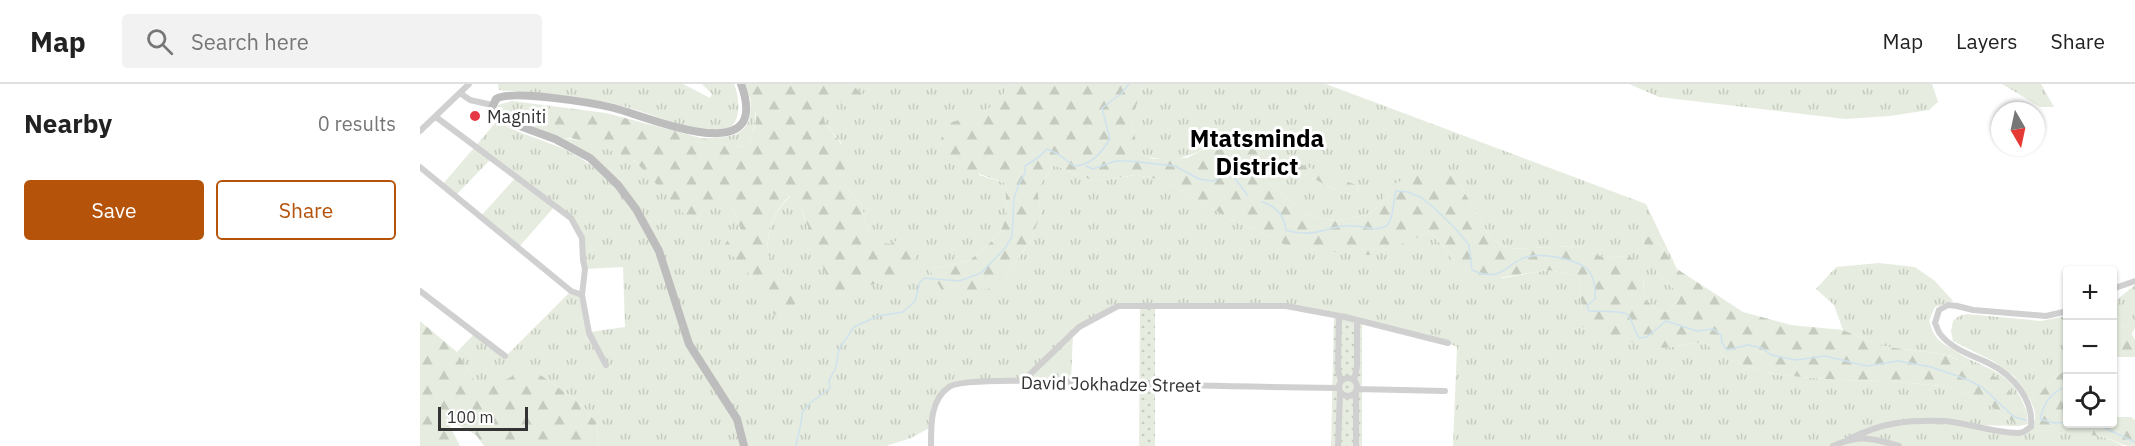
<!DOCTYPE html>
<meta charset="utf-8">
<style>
:root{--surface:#fff;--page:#f2f2f2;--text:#222;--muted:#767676;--line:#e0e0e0;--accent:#b45309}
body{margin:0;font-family:"IBM Plex Sans",sans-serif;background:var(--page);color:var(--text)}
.controls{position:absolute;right:18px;bottom:18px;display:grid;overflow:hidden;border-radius:6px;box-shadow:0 2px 4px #0004}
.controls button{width:54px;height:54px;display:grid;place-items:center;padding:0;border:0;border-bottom:2px solid var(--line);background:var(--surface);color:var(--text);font:30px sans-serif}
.compass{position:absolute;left:1571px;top:18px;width:54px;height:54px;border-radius:50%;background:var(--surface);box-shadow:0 2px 4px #0004;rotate:171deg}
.scale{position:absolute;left:18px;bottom:15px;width:90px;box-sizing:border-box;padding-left:6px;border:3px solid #333;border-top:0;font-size:16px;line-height:21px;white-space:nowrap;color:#333;-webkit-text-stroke:4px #fff;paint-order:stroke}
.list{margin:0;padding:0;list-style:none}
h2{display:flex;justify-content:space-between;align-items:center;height:78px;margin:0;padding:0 24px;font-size:26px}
h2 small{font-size:20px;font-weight:400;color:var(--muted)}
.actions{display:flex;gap:12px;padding:18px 24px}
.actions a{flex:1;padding:14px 0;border:2px solid var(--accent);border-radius:6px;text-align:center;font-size:21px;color:var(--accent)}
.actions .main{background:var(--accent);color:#fff}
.icon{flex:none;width:33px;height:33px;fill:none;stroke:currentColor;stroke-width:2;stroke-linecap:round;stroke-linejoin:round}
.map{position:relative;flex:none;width:1715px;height:362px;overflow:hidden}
header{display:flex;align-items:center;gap:36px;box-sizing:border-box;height:84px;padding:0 30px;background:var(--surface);border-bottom:2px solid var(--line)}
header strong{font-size:28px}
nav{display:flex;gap:33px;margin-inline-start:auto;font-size:21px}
.search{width:420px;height:54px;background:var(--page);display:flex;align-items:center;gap:15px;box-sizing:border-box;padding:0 21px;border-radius:6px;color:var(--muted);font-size:22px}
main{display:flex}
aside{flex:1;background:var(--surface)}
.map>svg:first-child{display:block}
.grass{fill:url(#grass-tufts)}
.forest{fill:url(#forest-firs)}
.park{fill:url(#park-dots)}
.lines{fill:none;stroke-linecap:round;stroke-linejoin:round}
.stream{stroke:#cfe2ee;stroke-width:1.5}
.street{stroke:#d0d0d0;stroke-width:6}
.secondary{stroke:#bdbdbd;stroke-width:8}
.poi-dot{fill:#e63946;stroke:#fff;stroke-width:2}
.labels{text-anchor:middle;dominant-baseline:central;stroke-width:6;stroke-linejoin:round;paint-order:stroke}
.poi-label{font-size:18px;fill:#333;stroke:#fff;text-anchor:start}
.street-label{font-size:18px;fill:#333;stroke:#fff}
.district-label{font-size:24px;font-weight:bold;fill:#000;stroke:#fff}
</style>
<header>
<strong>Map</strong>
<div class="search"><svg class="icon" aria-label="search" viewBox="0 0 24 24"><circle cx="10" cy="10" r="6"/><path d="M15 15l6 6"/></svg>Search here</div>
<nav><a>Map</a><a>Layers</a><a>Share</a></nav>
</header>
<main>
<aside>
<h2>Nearby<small>0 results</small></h2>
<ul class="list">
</ul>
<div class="actions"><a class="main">Save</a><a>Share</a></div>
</aside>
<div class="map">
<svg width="1715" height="362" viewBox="0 0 1715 362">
<defs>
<pattern id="grass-tufts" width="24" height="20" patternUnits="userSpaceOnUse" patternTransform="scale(1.5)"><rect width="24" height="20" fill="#e6ecdf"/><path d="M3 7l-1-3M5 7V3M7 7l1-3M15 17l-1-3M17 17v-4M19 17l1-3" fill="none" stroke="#c6cbc0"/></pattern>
<pattern id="forest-firs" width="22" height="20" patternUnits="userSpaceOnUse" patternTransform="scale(1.5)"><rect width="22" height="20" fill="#e6ecdf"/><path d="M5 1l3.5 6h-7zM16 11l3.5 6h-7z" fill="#c6cbc0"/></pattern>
<pattern id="park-dots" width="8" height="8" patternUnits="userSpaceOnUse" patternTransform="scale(1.5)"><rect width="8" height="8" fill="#e6ecdf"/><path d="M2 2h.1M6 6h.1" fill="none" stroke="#c6cbc0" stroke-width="1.8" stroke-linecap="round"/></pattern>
</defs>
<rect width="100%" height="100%" fill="#fff"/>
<path class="grass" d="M78 0H263L290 14 292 10 282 0H314C319 11 322 36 310 43 299 50 272 44 260 41 235 33 210 22 185 18 150 11 114 9 79 6Z
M431 0H589C577 28 556 30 530 39L559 91 585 99 587 132 579 151 549 177 509 185 581 202 612 153 621 130 617 104 634 81 669 95 684 96 716 91 742 96 810 135 833 144 871 164 995 155 1008 147 1023 162 1038 185 1083 194 1128 186 1159 192 1162 226 1244 264 1282 258 1317 279 1357 291 1417 296 1470 297 1531 303 1569 321 1599 342 1558 341 1581 349 1604 351 1609 346C1639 347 1677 346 1703 362H1033L1037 263 1028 259 866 222H698L653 249 651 299 602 298 530 302 520 312 511 343 491 354 466 362H179L176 338 160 319 122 292 92 294 78 299H56L37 268 55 249 86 272 151 207 162 211 170 248 205 243 203 183 165 185C162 153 163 143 135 122L98 164 60 133 96 93 71 75 35 112 22 101 77 37C101 52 131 57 155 71 193 92 215 129 240 163L221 126 189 89 141 55C157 53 204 67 216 78 237 97 256 121 276 142L279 130 304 118 315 128 321 148 309 154 305 162 330 191 354 229 375 202 347 171C348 145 351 130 371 112L380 121 385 135 444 203 462 197 472 160H460L448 147 442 123 428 105 422 60 405 39 400 21 418 16 430 25 451 17Z
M723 0H906L1226 120 1257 185 1237 156 1222 153 1225 163 1236 173V187L1260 211 1259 216 1247 228 1236 225 1224 214V198L1207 172 1185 174 1157 162 1088 165 1071 155 1056 127 1033 91 1022 86 970 102 961 121 946 131 914 137 886 130 835 88 833 77 886 91 922 109 935 110 939 102 796 59C765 75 750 81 716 69V57L711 39Z
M1209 0H1512L1518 18 1509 26 1470 32 1425 35 1239 13Z
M1582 0H1621L1634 23H1620Z
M330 13C340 30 335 44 327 61L315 63 277 54C309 54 335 55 330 13Z
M92 17 131 22 121 47 85 35 77 28 78 21Z
M1459 179 1495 183 1515 197 1533 217 1515 223 1509 237C1511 242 1513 250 1517 254 1520 258 1527 262 1532 265 1565 288 1592 282 1607 329L1597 324 1588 306 1555 284 1528 271 1461 262 1423 246 1414 221 1396 205 1416 183Z
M1715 201V244L1711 251 1707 241 1693 246V219Z
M1547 230 1621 237 1647 232V285L1628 299 1622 309 1610 315 1595 293 1573 277 1533 257 1531 247 1533 237 1539 232Z"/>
<path class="forest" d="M323 0H431L451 17 446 29 430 25 418 16 401 21 405 39 439 83 428 105 442 123 448 147 460 159 472 160 485 150 497 156V169L486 191 444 203 437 209H413L380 121 370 112C351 130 348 145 347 170L375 202V227L366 236 354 230 330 191 304 162 309 154 321 147 315 128 305 119 279 130 276 143 214 76 182 63 151 54 141 55 121 47 131 22 186 29 315 63 327 61C342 30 337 29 323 0Z
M589 0H723L711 39 716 57V69L734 75 767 74 796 59 812 55 939 102 935 110 922 109 886 91 833 77 835 88 886 130 914 137 946 131 961 121 970 102 1002 87 1022 86 1033 91 1056 127 1071 155 1088 165 1157 162 1185 174 1207 172 1223 180 1224 214 1236 225 1247 228 1259 216 1260 211 1236 187V173L1225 163 1222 153 1226 152 1237 156 1257 185 1323 228 1371 241 1423 246 1461 262 1527 271 1586 298 1597 324 1607 329 1608 340 1599 342 1569 321 1531 303 1470 297 1417 296 1357 291 1317 279 1282 258 1244 264 1196 255 1152 239 1162 226 1159 192 1128 186 1060 197 1038 185 1023 162 1008 147 995 155 949 171 871 164 833 144 810 135 742 96 716 91 683 96 669 95 634 81 617 104 621 130 612 153 581 202 526 213 509 185 549 177 579 151 587 132 585 99 523 77 520 57 529 39C556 30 577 28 589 0Z
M0 237 37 268 56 299C75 299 87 299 101 285L122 292 160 319 176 338 179 362H64L56 351 26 334 40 362H0Z
M1707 241 1715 256V273H1696L1693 282V246Z
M1647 285V322L1644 328 1647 329 1648 340H1692L1693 333H1711L1715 336V362C1700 362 1700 358 1689 355 1663 348 1635 347 1609 346 1619 336 1615 327 1610 315L1621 309 1628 299Z"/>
<path class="park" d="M720 222H735V362H719Z
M914 231 942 238V362H911Z"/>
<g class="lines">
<path class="stream" d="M666 82 673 85 695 77H709L755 82 779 95 793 97 805 91 814 93 828 112
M842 118C857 122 864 131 866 146 896 156 907 140 934 142 944 142 956 148 966 142 974 136 973 116 976 107L988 108 1002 114 1013 123 1034 143 1049 161 1052 186C1059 189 1067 192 1075 190 1087 188 1093 176 1107 173 1123 169 1152 174 1166 184 1174 191 1176 205 1175 215L1167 222 1169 227C1178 228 1203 226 1208 231 1213 237 1214 247 1219 254L1227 253 1246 237 1277 247 1293 245 1301 251 1302 259 1307 266 1328 261 1342 264 1351 271 1376 276 1405 272 1447 282 1478 277 1511 283 1546 295 1562 303 1594 333 1606 336
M1648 302C1630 308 1624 319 1620 335L1634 339 1648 338
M1662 340H1676L1715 358
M376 362C378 350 382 340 382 329L389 320 410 304 409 297 416 283 419 265 434 243 458 232 483 228 495 217 500 198 505 194 539 197 561 189 585 164 592 153 594 114 599 100 605 89V82L619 73 627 65 638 70 654 82C672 81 681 69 690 55L682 24 701 10 709 0"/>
<path class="street" d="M40 9 50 16 72 21
M16 33 151 134 162 154 163 176 165 185 162 211 169 249 186 281
M0 47 49 0
M0 83 151 207 162 211
M1692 205 1715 197
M0 207 85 272
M919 232 918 286 921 297
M919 303a9 9 0 1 1 18 0a9 9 0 1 1-18 0Z
M934 296 937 283V237
M602 298 659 243 698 222H866L925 233 1028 259
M937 305 1025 307
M1429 355C1464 338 1486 336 1525 337 1543 338 1591 353 1603 348 1606 347 1608 344 1611 343 1614 316 1593 291 1570 280 1554 272 1533 266 1521 251 1518 248 1517 243 1515 239L1519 226 1528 221 1537 222 1553 226 1626 232 1648 227
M511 362C511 342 510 316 529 303 545 291 689 300 719 300 785 302 852 303 919 304
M918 362 920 308
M936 362V308
M1413 362C1439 350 1452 354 1479 362"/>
<path class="secondary" d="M321 0C353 88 229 33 194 24 174 19 90 5 76 15L71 26 78 34 135 55 170 74 198 101 216 125 239 167 269 260 317 335 324 362"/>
</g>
<circle class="poi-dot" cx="55" cy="32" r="6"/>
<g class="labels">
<g class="poi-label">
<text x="67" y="32">Magniti</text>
</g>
<g class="street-label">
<text transform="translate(691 300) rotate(1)">David Jokhadze Street</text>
</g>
<g class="district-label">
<text x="837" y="54">Mtatsminda<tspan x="837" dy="28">District</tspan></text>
</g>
</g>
</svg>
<div class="controls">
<button>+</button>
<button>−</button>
<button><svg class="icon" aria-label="locate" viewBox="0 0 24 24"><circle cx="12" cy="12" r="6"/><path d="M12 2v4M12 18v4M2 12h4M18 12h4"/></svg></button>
</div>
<svg class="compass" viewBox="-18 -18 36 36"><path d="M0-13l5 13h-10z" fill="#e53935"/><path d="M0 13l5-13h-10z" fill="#767676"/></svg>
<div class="scale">100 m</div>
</div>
</main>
